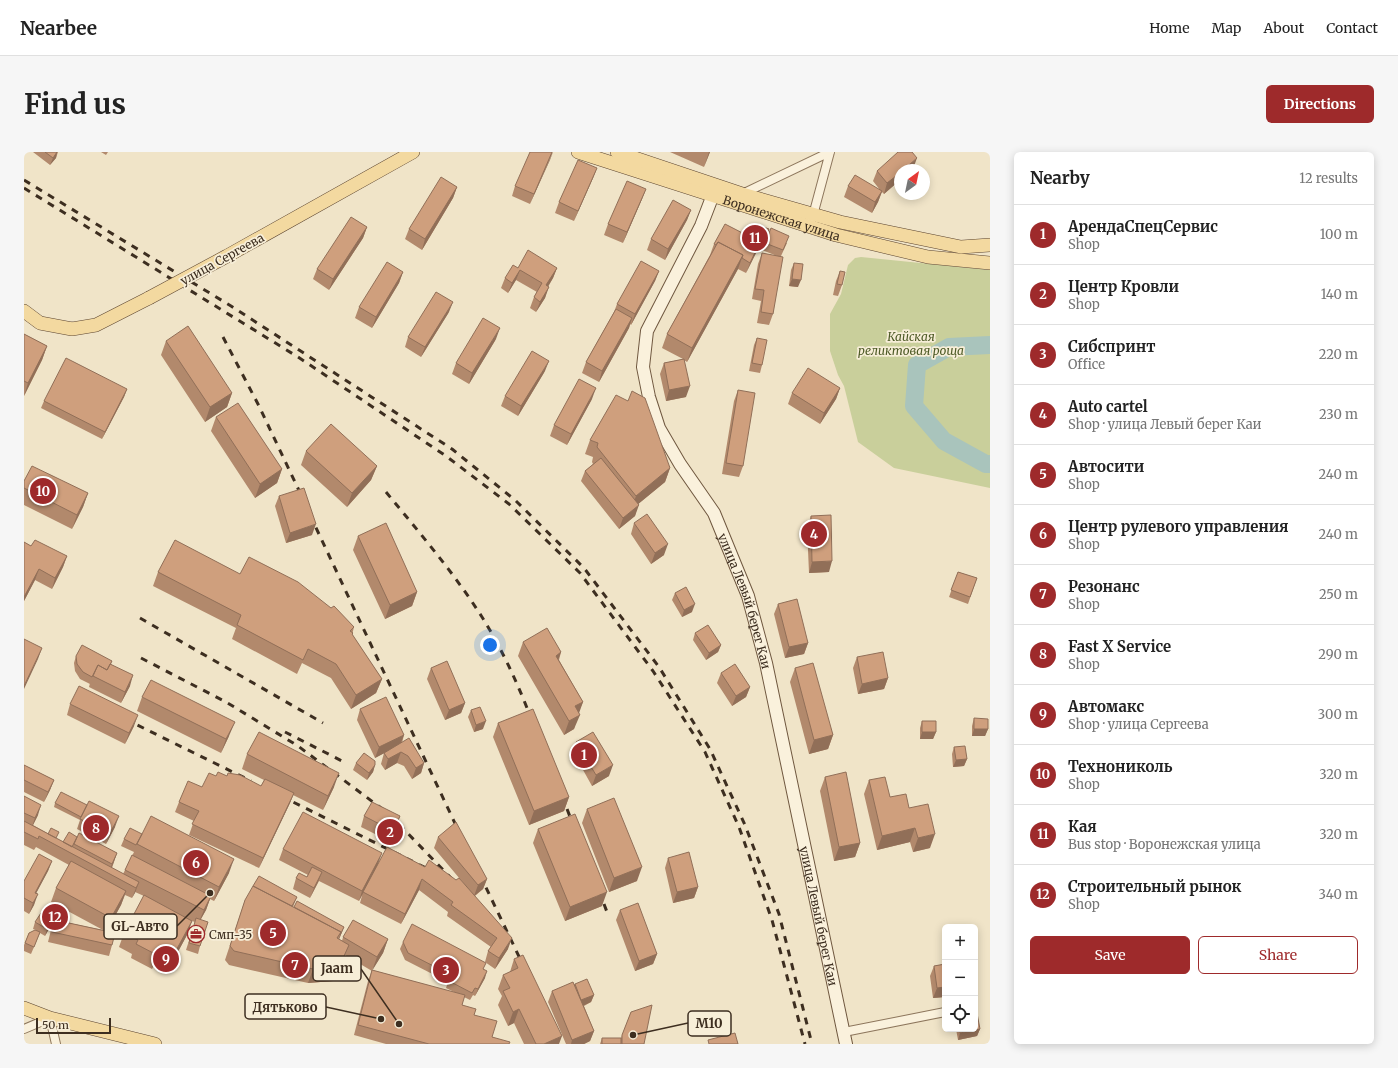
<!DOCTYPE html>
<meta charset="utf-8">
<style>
:root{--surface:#fff;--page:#f6f6f6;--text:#222;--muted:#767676;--line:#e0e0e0;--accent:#9e2a2b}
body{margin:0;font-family:Merriweather,serif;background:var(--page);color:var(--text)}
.controls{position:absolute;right:12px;bottom:12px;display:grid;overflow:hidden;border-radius:6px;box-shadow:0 2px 10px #0003}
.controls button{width:36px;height:36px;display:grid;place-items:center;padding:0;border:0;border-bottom:1px solid var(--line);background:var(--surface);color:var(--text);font:20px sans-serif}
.compass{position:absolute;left:870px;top:12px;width:36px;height:36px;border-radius:50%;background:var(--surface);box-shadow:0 2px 10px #0003;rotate:33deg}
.scale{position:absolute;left:12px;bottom:10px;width:75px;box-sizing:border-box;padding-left:4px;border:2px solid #3d2e20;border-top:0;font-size:11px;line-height:14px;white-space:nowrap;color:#3d2e20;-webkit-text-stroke:3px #f7eed8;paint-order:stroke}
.you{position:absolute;left:466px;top:493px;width:14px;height:14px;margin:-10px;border:3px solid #fff;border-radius:50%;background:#1a73e8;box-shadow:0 0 0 6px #1a73e833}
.badge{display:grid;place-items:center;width:26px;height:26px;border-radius:50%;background:var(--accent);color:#fff;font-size:13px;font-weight:700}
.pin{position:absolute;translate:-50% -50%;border:2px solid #fff;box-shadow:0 1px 4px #0006}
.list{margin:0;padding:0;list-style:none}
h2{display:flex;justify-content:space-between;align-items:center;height:52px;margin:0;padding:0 16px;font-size:17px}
h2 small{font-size:13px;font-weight:400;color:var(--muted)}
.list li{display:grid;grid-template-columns:26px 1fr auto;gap:12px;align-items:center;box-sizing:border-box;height:60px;padding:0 16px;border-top:1px solid var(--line)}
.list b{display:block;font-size:15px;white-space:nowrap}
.list p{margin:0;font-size:13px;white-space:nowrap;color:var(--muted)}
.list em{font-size:13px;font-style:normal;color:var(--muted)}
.actions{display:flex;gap:8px;padding:12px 16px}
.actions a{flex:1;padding:9px 0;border:1px solid var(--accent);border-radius:6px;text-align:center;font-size:14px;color:var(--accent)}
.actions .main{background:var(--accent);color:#fff}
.icon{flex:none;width:22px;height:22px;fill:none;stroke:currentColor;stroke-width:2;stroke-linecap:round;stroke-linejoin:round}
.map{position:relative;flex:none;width:966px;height:892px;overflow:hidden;border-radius:6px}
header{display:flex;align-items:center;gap:24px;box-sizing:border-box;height:56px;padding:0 20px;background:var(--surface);border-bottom:1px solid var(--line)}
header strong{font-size:19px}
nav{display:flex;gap:22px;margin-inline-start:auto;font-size:14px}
.intro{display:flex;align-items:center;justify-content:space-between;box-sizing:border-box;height:96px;padding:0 24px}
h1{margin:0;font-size:28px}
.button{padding:10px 18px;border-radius:6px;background:var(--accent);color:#fff;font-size:14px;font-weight:700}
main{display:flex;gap:24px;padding:0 24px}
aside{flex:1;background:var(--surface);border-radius:6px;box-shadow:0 2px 10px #0003}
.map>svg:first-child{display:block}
.green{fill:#c9cf9b}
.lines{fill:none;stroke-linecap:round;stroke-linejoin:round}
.river{stroke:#a9c4bc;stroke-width:18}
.street-casing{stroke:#8d765c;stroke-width:10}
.secondary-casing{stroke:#6f573f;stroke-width:14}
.primary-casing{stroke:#5b4430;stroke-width:14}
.street{stroke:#faf1dc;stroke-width:8}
.secondary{stroke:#faf1dc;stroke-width:12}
.primary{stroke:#f3d9a0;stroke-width:13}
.rail{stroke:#3d2e20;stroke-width:3;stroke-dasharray:7 7;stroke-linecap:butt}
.primary-bridge-casing{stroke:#5b4430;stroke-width:14;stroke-linecap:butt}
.primary-bridge{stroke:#f3d9a0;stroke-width:13}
.wall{fill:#b2896c}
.shaded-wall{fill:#916f58}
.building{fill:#cf9f7d;stroke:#916f58}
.labels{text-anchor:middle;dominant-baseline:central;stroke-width:3.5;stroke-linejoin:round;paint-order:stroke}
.street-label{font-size:12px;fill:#3d2e20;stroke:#f7eed8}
.park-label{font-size:12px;font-style:italic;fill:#4d5a26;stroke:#f7eed8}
.poi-label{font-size:12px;fill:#3d2e20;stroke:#f7eed8;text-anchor:start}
.leader{fill:none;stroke:#3d2e20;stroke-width:1.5}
.callout-dot{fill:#3d2e20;stroke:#f7eed8;stroke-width:1.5}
.callout{fill:#f7eed8;stroke:#3d2e20;stroke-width:1.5}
.callout-label{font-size:13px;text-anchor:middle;font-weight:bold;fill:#3d2e20}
</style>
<header>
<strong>Nearbee</strong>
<nav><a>Home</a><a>Map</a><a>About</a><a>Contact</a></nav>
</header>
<div class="intro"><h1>Find us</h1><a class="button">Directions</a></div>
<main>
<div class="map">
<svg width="966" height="892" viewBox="0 0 966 892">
<rect width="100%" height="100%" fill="#f0e4c8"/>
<path class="green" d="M837 105 966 118V336L870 316 834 290 820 234 814 223 806 199V162L817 142 824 113 831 106Z"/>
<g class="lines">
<path class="river" d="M966 193 925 195 893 213 890 254 920 289 962 312H966"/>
<defs>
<path id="street" d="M718 42 806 0
M788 67 806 0
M0 877 26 866 32 892
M820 880 921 860"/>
<g id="secondary">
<path id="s1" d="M692 35 677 74 623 179 619 215 625 245 635 276 656 312 690 361 724 444 742 511 822 892"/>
</g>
<g id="primary">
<path id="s2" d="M554 0 812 83 904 105 966 111"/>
<path d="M593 0 718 42 816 70 937 95 966 93"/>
<path d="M203 104 389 0"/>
<path d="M0 159 16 171 48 177 72 173 125 146"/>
<path d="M0 856 26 866 131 892"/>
</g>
</defs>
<use href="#street" class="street-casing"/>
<use href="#secondary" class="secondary-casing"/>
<use href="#primary" class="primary-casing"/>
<use href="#street" class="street"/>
<use href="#secondary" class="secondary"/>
<use href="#primary" class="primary"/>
<path class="rail" d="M0 28 207 154 428 297 491 348 560 416 635 515 686 597 721 673 755 762 788 892
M0 36 274 205 422 304 485 352 556 421 629 519 681 600 715 675 748 768 781 892
M199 185 235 254 279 347
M362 340C395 380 430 421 458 465 478 497 495 534 508 569
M286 363 436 682
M116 466 299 571
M117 506 202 550 274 594 365 662 427 726
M101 567 227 629
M261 580 320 610
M257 644 406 718
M538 644 550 675
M456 723 500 815
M575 739 583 760"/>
<defs>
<path id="primary-bridge" d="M125 146 203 104"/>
</defs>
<use href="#primary-bridge" class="primary-bridge-casing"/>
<use href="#primary-bridge" class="primary-bridge"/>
</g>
<path class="wall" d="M9 0H34L32 6 26 13Z
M77 0H84L82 3Z
M529 0 506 52 488 44 491 34Z
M646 0H686L680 15Z
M573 16 569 26 550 69 531 61 535 50Z
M889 17 876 18V28L860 42 858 40 854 50 848 61 820 45 824 34 856 38 849 29 853 19Z
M433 35 429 46 398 98 381 87 385 77Z
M622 37 618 47 599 91 580 83 584 72Z
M667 58 663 68 641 108 623 98 627 87Z
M731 72 745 77 740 91 735 89 736 90 732 101 722 121 714 117 663 210 660 208 662 245 642 249 636 222 640 211 659 207 638 196 643 182 686 103 690 92 726 85Z
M343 75 339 86 305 138 289 127 293 117Z
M741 91H763L757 104 749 162 745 173 733 171 737 149 728 147 734 112 738 101 753 104 738 98Z
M770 111 774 135 765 134 767 118Z
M494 116H533L529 126 524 135 521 146 512 160 506 156 510 145 513 140 492 128 484 141 477 136 481 126Z
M635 119 631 129 607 173 606 172 605 176 575 230 558 221 562 210 590 160 593 152Z
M816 119 818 133 814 144 809 143 812 129Z
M379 120 375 131 348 176 331 166 335 155Z
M425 160 397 205 381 195 384 185Z
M0 182 23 194 18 208 0 244Z
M733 186 738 213 736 221 725 219 730 193Z
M472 187 445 232 428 222 432 211Z
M142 189 208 241 203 255 181 270 137 203Z
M521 219 494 264 477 254 481 244Z
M816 236 812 247 796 272 764 252 768 241Z
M103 237 100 245 78 287 17 256 20 249Z
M714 238 719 314 715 325 698 322 710 249Z
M568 247 543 293 526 284 530 273Z
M192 265 258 317 253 331 231 346 187 279Z
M566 288 646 316 641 330 614 352 611 364 595 377 557 329 561 319 569 312 568 310 569 305 561 302Z
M282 299 353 314 347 328 323 355 277 313Z
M0 329 64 341 59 355 48 377 0 353Z
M255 344 288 383 262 391 251 354Z
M787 364 805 420 785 421 783 375Z
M610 371 640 403 627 412 607 382Z
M334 384 393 440 388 454 361 467 329 398Z
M0 390 7 394 43 404 39 415 28 437 11 428 0 449Z
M134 420 216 422 330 475 328 483 358 527 352 541 327 557 307 526 278 511 273 522 208 487 212 476 129 434Z
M934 420 953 426 944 452 925 445Z
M651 441 668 460 658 465 648 448Z
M754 452 784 491 780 502 761 506 750 462Z
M671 481 697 493 694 500 682 508 669 488Z
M499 490 537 500 535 508 559 550 554 561 550 577 540 583 494 504Z
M52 504 88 509 87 512 106 534 97 551 65 535 66 531V532L56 527 51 519 50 511Z
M833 505 864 526 860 537 834 542 829 516Z
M407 516 441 551 437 561 421 568 403 527Z
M771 516 809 583 804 597 785 602 766 530Z
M697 521 726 535 722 545 708 554 693 531Z
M118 545 205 584 197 601 113 559Z
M46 552 110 574 101 592 43 563Z
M336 557 380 583 378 591 400 611 397 621 388 627 380 614 373 611 361 618 357 612 360 601 351 606 333 568Z
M447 558 459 577 450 580 444 565Z
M950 566 964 577 961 584H948V574Z
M898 569 912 580 909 587H896V576Z
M474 571 545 645 540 659 505 673 469 585Z
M552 590 585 624 568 634 549 600Z
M930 595 943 607 940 614 929 615 928 602Z
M223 602 310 635 299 658 269 643 266 651 235 716 165 683 170 669 151 660 155 650 178 635 192 624 237 634 240 628 218 617Z
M332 611 351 613 349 620 343 628 329 618Z
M0 613 30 628 26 638 20 650 0 640Z
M801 625 836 691 831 705 810 709 796 639Z
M845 628 866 645 885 656 906 696 889 700 886 690 853 698 840 642Z
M0 644 14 663 9 673 39 690 53 685 93 701 88 716 99 722 110 700 97 694 100 687 118 682 205 721 190 749 186 747 182 758 177 767 176 794 174 802 162 798 171 770 168 769 163 783 143 820 130 813 128 817 107 806 108 802 95 795 100 781 120 744 111 740 108 746 101 743 97 753 83 779 88 793 85 804 24 790 27 778 31 768 79 778 27 750 32 736 45 713 12 695 10 698 0 693Z
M31 651 91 675 82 692 53 677 56 668 30 655Z
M563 657 613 729 585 740 558 671Z
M340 664H376L372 675 365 689 337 675Z
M514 677 578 754 541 769 509 691Z
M414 685 463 727 459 737 451 744 484 797 471 817 461 810 464 799 467 795 423 764 424 760 395 738 377 772 336 751 339 740 351 718 335 749 295 729 286 746 269 737 272 726 283 725 284 723 255 708 259 697 354 711 446 739 410 696Z
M644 706 674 735 670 746 649 751 641 716Z
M28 709 24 719 12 741 10 753 5 762 0 759V729Z
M273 745 269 755 320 775 315 787 318 789 319 785 364 787 359 801 348 818 432 841 422 836 424 830 381 808 376 797 379 790 460 817 461 826 451 844 449 843 446 848 440 845 438 853 450 863 468 885 485 892H362L330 883 344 829 348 818V819L321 803 309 829 284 831 205 813 201 808 221 748Z
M596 758 633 802 629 812 611 819 592 768Z
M11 770 26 775 21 784 16 781 7 802 0 799V793L5 781 12 778 9 777Z
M490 807 535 892H500L490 871 484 874 474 853 478 844 474 837 479 823 486 820Z
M921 812V845L909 846 906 824 910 814Z
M551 832 570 843 567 850 560 854 570 879 566 889 560 892H542L524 850 528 839Z
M607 860 620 892H576L578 886H597Z
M932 877H956L953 884 934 888Z"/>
<path class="shaded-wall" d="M33 0 32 6 26 13 29 6Z
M529 0 526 8 506 52 510 42Z
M685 0H686L680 15Z
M893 6 889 17 888 18H879Z
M573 16 569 26 550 69 554 59Z
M876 21V28L860 42 863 31Z
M433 35 429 46 398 98 401 87Z
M622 37 618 47 599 91 603 80Z
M858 39 854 50 848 61 851 50Z
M667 58 663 68 641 108 644 97Z
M343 75 339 86 305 138 309 127Z
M736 90 732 101 722 121 726 111Z
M719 103 714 117 663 210 668 196Z
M533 116 529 126 518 144 522 133Z
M496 118 492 128 484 141 488 131Z
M635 119 631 129 607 173 611 162Z
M379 120 375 131 348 176 352 165Z
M768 127 777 128 774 135 765 134Z
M525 135 521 146 512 160 516 150Z
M429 150 425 160 397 205 401 195Z
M608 166 605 176 575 230 578 219Z
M476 176 472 187 445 232 448 221Z
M23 194 18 208 0 244 4 231Z
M525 209 521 219 494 264 497 254Z
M666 234 662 245 642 249 645 238Z
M572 236 568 247 543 293 547 282Z
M816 236 812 247 796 272 800 261Z
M103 237 100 245 78 287 81 280Z
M208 241 203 255 181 270 186 255Z
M353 314 347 328 323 355 328 341Z
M646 316 641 330 607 358 612 344Z
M258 317 253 331 231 346 236 332Z
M64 341 59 355 48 377 53 363Z
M615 353 611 364 595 377 599 366Z
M292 372 288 383 262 391 266 381Z
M644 392 640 403 627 412 631 401Z
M43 404 39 415 28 437 31 426Z
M808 409 805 420 785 421 788 410Z
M15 417 11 428 0 449V445Z
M393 440 388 454 361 467 366 453Z
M671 452 668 460 658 465 660 458Z
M784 491 780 502 761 506 765 495Z
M697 493 694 500 682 508 685 501Z
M18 496 14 507 0 537V534Z
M537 500 532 514V504Z
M109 523 106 534 97 551 101 540Z
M864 526 860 537 834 542 838 532Z
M358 527 352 541 327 557 332 543Z
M726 535 722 545 708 554 712 544Z
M559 550 554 564 551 554Z
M441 551 437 561 421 568 425 558Z
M114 563 110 574 101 592 105 581Z
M556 563 550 577 540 583 545 569Z
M462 569 459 577 450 580 452 573Z
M211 570 205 584 197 601 202 587Z
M950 577H964L961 584H948Z
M898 580H912L909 587H896Z
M380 583 376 593 351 606 355 595Z
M809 583 804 597 785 602 790 588Z
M377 600 373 611 361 618 364 607Z
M943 607 940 614 929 615 932 608Z
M400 611 397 621 388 627 392 616Z
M351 613 349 620 343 628 345 621Z
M589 613 585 624 568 634 572 623Z
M315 621 310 635 299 658 304 644Z
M30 628 26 638 20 650 24 640Z
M270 641 266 651 235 716 239 706Z
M545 645 540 659 505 673 510 659Z
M17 653 14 663 7 677 11 666Z
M95 664 91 675 82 692 86 681Z
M376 664 372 675 365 689 369 679Z
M891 676 886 690 853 698 858 684Z
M911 682 906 696 889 700 894 686Z
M836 691 831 705 810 709 815 695Z
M93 701 89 712 84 722 88 712Z
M358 701 354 712 335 749 338 739Z
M210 707 205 721 190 749 195 735Z
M28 709 24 719 7 751 11 741Z
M618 715 613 729 585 740 590 726Z
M298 720 294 730 286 746 290 736Z
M398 727 395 738 377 772 381 762Z
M463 727 459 737 450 744 454 733Z
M115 730 111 741 108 746 112 736Z
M674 735 670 746 649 751 653 740Z
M102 739 97 753 82 780 87 766Z
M583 740 578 754 541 769 546 755Z
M14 742 10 753 5 762 9 751Z
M187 744 182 758 174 772 180 758Z
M28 768 26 775 21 784 23 777Z
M168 769 163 783 143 820 148 806Z
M320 775 316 785 312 794 316 783Z
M488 786 484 797 471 817 475 806Z
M364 787 359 801 348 819 353 805Z
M325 793 319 807 309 829 284 831 289 817Z
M135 799 130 813 128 817 133 803Z
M633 802 629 812 611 819 615 809Z
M463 819 461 826 451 844 454 837Z
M921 835V845L909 846 913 836Z
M570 843 567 850 552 857 555 849Z
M495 857 490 871 484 874 489 860Z
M956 877 953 884 934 888 936 881Z
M570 879 566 889 560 892H547L548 888Z
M538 884 535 892H520Z"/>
<path class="building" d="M21 0H33L29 6Z
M506 0H528L510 42 491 34Z
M874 0H888L893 6 879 18H876V21L863 31 853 19Z
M554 8 573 16 554 59 535 50Z
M831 23 858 39 851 50 824 34Z
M417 25 433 35 401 87 385 77Z
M603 29 622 37 603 80 584 72Z
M649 48 667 58 644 97 627 87Z
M327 65 343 75 309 127 293 117Z
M701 72 736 90 726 111 718 106 719 103 694 90 692 93 690 92Z
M731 72 745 77 742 84 728 79Z
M747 76 765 84 759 98 741 91Z
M694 90 719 103 668 196 643 182Z
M504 98 533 116 522 133 525 135 516 150 510 145 518 131 496 118 488 131 481 126 489 113 494 116Z
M738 101 759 105 749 162 737 160 740 138 731 137Z
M617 109 635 119 611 162 593 152Z
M363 110 379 120 352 165 335 155Z
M770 111 779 112 777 128 768 127Z
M816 119 821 120 818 133 813 132Z
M412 140 429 150 401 195 384 185Z
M592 157 608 166 578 219 562 210Z
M459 166 476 176 448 221 432 211Z
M164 174 208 241 186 255 142 189Z
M0 182 23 194 4 231 0 229Z
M733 186 743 188 738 213 728 211Z
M508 199 525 209 497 254 481 244Z
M42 206 103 237 81 280 20 249Z
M660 207 666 234 645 238 640 211Z
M784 216 816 236 800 261 768 241Z
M555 227 572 236 547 282 530 273Z
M714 238 731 241 719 314 702 311Z
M608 239 621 246 646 316 612 344 573 295 574 291 566 288 592 243 604 249Z
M214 251 258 317 236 332 192 265Z
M307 272 353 314 328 341 282 299Z
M577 306 615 353 599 366 561 319Z
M8 314 64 341 53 363 0 336V329Z
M280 336 292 372 266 381 255 344Z
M623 362 644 392 631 401 610 371Z
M807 363 808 409 788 410 787 364Z
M362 371 393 440 366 453 334 384Z
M11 388 43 404 31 426 15 417 0 445V390L7 394Z
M151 388 216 422 225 405 274 430 307 456 310 454 330 475 326 479 329 481 328 482 358 527 332 543 312 512 284 497 279 508 213 473 217 463 134 420Z
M934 420 953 426 946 445 927 438Z
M662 435 671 452 660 458 651 441Z
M773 447 784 491 765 495 754 452Z
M684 473 697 493 685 501 671 481Z
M523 476 537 500 532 504 559 550 551 554 556 563 545 569 499 490Z
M0 487 18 496 0 534Z
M58 493 88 509 83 518 74 513 68 525 59 520 53 512 52 504Z
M859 500 864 526 838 532 833 505Z
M423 509 441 551 425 558 407 516Z
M789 511 809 583 790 588 771 516Z
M86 512 109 523 101 540 69 524 74 513 83 518Z
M711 512 726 535 712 544 697 521Z
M127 528 211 570 202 587 118 545Z
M55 534 114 563 105 581 46 552Z
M362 545 380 583 355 595 336 557Z
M456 555 462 569 452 573 447 558Z
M509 557 545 645 510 659 474 571Z
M950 566 964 567V577H950Z
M898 569H912V580H898Z
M235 580 315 621 304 644 223 602Z
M569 580 589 613 572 623 552 590Z
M385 586 400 611 392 616 384 604 377 600 364 607 360 601Z
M941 594 943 607 932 608 930 595Z
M340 601 351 609V613L345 621 332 611Z
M0 613 30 628 24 640 0 628Z
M194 620 203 624 204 621 216 623 237 634 241 627 270 641 239 706 168 672 175 659 155 650 164 629 178 635 185 621 192 624Z
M822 620 836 691 815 695 801 625Z
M861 625 866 645 882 642 885 656 904 652 911 682 894 686 891 676 858 684 845 628Z
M37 640 63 653 57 665 31 651Z
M0 644 17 653 11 666 0 661Z
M590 646 618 715 590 726 563 657Z
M65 649 95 664 86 681 56 667Z
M348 650 376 664 369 679 340 664Z
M279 660 358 701 338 739 259 697Z
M551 662 583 740 546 755 514 677Z
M127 664 210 707 195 735 113 692Z
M0 669 115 730 112 736 15 684 14 687 0 680Z
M432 670 463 727 454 733 414 685Z
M27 676 35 680 32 686 24 682Z
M106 676 118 682 112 693 100 687Z
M45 680 53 685 48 695 39 690Z
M55 681 93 701 88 712 50 692Z
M363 695 401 715 405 708 432 728 435 726 488 786 475 806 464 799 473 786 427 753 429 750 398 727 381 762 339 740Z
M665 700 674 735 653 740 644 706Z
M15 702 28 709 11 741 14 742 9 751 0 746V729Z
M108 703 187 744 180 758 101 718Z
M47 709 102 739 87 766 32 736Z
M288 715 298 720 290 736 272 726 275 721 283 725Z
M235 724 273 745 268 754 229 734Z
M229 734 317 780 313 786 325 793 315 815 289 817 210 799 206 794 221 748Z
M120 743 168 769 148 806 135 799 133 803 112 792 114 788 100 781Z
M273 749 320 775 316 783 317 780 270 755Z
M614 751 633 802 615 809 596 758Z
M17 761 28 768 23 777 11 770Z
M172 766 184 770 176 794 165 791Z
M31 768 91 781 88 793 28 780Z
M329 768 364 787 353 805 319 785Z
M388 772 462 811 459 817 463 819 454 837 451 836 448 841 425 829 427 823 384 801 379 790Z
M11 778 16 780 10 795 1 791 5 781Z
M499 803 538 884 520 892H512L495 857 489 860 479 839 486 836 479 823 494 816 490 807Z
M921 812V835L913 836 910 814Z
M348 818 441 843 438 853 452 857 450 863 473 869 468 885 486 890 485 892H405L334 873Z
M563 827 570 843 557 848 551 832Z
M549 830 570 879 548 888 528 839Z
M628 853 620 892H598V883L607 860Z
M951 856H952L956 877 936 881V877H951Z
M711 881 714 892H685L684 888Z
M578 886H597V892H578Z"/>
<defs>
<symbol id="office-ring" viewBox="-11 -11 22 22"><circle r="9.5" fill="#f7eed8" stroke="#9e2a2b" stroke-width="1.5"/><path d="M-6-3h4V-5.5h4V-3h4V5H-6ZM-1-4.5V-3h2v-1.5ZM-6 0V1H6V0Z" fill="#9e2a2b"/></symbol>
</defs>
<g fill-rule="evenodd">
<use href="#office-ring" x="162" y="772" width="20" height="20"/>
</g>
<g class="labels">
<g class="street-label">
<text stroke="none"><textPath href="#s2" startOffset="214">Воронежская улица</textPath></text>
<text transform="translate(198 107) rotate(-29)">улица Сергеева</text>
<text stroke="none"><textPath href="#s1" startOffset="454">улица Левый берег Каи</textPath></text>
<text stroke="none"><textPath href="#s1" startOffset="778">улица Левый берег Каи</textPath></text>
</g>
<g class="park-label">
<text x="887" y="184">Кайская<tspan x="887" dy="14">реликтовая роща</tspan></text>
</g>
<g class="poi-label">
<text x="185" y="782">Смп-35</text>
</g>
</g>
<path class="leader" d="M186 741L153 774M375 872L337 817M357 867L302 855M609 883L664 871"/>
<g class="callout-dot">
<circle cx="186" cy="741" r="4"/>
<circle cx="375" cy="872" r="4"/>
<circle cx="357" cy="867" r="4"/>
<circle cx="609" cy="883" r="4"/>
</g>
<g class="callout">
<rect x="80" y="762" width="73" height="25" rx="4"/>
<rect x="289" y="804" width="48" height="25" rx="4"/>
<rect x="221" y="842" width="81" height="25" rx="4"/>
<rect x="664" y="859" width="43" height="25" rx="4"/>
</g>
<g class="callout-label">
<text x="116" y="779">GL-Авто</text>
<text x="313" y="821">Jaam</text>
<text x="261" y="860">Дятьково</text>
<text x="685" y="876">M10</text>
</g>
</svg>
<div class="controls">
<button>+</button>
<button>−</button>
<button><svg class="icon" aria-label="locate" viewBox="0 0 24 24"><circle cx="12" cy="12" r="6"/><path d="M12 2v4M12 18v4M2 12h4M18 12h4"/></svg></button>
</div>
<svg class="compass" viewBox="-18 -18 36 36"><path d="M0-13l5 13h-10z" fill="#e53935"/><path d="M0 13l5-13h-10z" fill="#767676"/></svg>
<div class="scale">50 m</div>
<div class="you"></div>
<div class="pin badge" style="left:560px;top:603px">1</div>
<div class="pin badge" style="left:366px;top:680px">2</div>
<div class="pin badge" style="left:422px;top:818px">3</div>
<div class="pin badge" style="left:790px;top:382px">4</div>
<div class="pin badge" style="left:249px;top:781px">5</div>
<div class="pin badge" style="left:172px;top:711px">6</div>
<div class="pin badge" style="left:271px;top:813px">7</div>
<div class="pin badge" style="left:72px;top:676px">8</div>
<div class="pin badge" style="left:142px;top:807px">9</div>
<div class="pin badge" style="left:19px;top:339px">10</div>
<div class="pin badge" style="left:731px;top:86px">11</div>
<div class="pin badge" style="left:31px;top:765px">12</div>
</div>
<aside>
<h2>Nearby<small>12 results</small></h2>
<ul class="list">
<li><span class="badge">1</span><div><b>АрендаСпецСервис</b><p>Shop</p></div><em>100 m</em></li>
<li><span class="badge">2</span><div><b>Центр Кровли</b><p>Shop</p></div><em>140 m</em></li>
<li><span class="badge">3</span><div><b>Сибспринт</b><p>Office</p></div><em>220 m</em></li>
<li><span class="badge">4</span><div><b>Auto cartel</b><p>Shop · улица Левый берег Каи</p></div><em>230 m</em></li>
<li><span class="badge">5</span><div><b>Автосити</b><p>Shop</p></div><em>240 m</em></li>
<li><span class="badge">6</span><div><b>Центр рулевого управления</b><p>Shop</p></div><em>240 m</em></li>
<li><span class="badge">7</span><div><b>Резонанс</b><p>Shop</p></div><em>250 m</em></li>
<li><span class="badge">8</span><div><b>Fast X Service</b><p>Shop</p></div><em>290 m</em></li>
<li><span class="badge">9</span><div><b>Автомакс</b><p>Shop · улица Сергеева</p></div><em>300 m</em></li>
<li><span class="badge">10</span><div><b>Технониколь</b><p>Shop</p></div><em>320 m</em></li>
<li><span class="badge">11</span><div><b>Кая</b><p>Bus stop · Воронежская улица</p></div><em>320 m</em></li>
<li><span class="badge">12</span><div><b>Строительный рынок</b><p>Shop</p></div><em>340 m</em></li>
</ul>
<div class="actions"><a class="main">Save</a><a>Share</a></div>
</aside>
</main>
